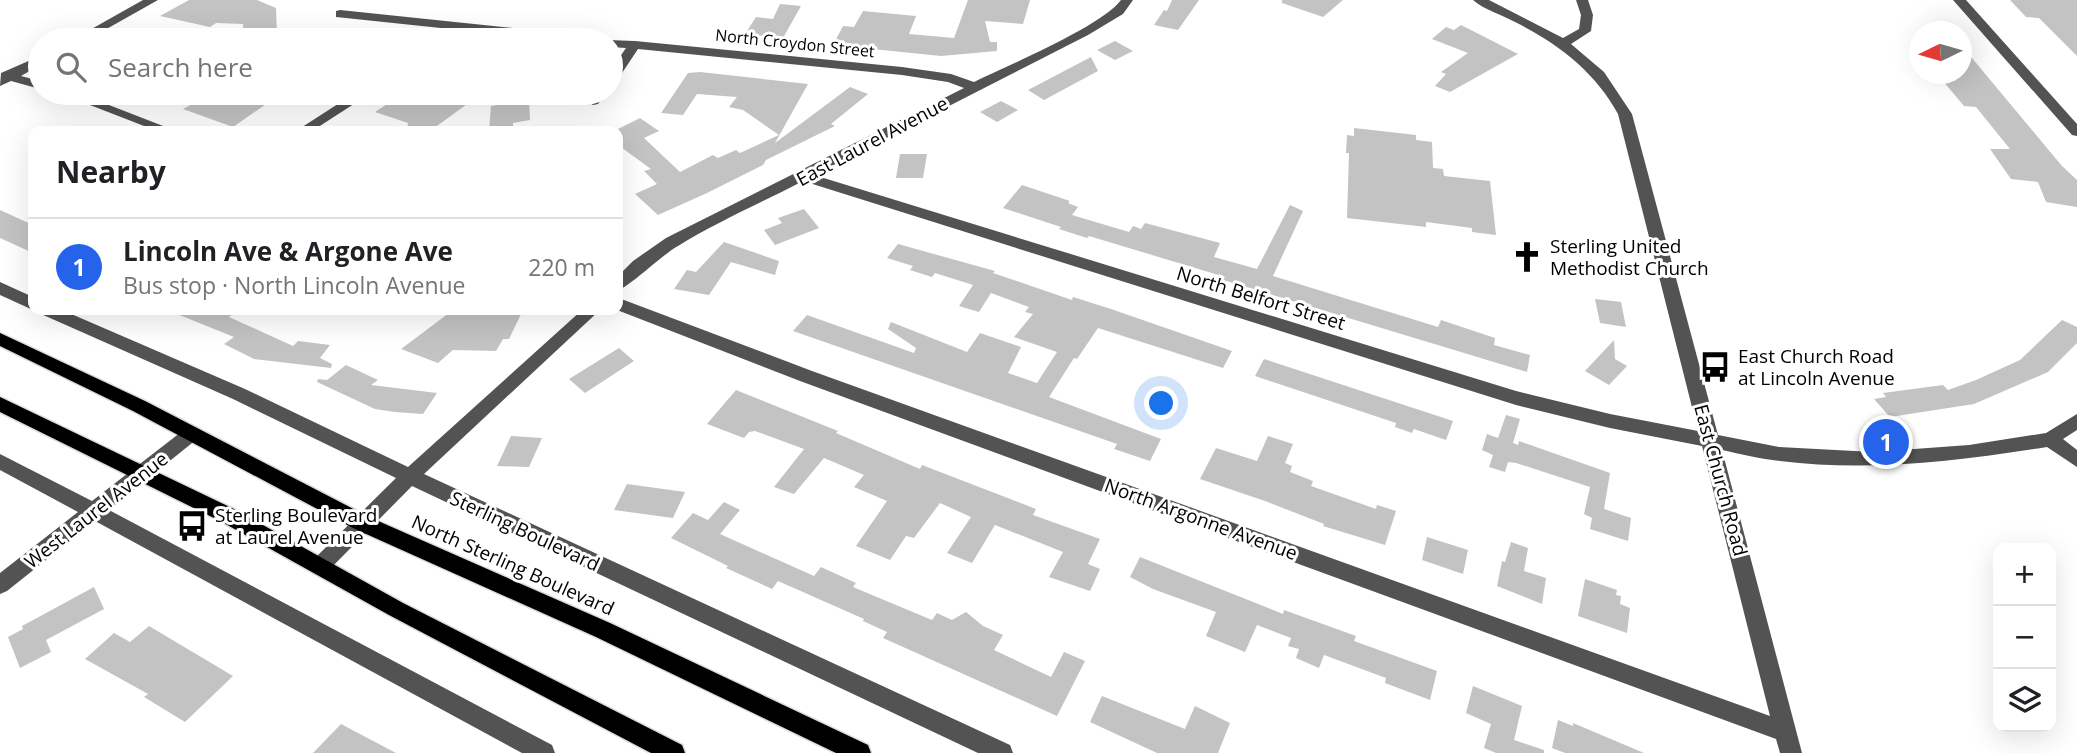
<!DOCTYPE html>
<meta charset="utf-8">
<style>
:root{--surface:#fff;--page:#f2f2f2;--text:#202124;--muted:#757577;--line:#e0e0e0;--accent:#2563eb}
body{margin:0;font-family:"Open Sans",sans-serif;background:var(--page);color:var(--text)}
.controls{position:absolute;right:21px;bottom:21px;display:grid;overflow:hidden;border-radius:14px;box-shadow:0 7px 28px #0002}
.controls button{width:63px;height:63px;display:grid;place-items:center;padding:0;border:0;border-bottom:2px solid var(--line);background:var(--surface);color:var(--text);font:35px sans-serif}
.compass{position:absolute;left:1909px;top:21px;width:63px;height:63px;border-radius:50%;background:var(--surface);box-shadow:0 7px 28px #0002;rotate:265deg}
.you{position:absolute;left:1162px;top:404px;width:24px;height:24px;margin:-18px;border:5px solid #fff;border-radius:50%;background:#1a73e8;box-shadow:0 0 0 10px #1a73e833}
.badge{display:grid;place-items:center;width:46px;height:46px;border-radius:50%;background:var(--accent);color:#fff;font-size:23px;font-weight:700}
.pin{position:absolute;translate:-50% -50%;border:4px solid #fff;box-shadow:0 2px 7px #0006}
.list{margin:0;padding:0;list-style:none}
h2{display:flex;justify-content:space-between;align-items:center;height:91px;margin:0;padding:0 28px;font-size:30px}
h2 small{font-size:23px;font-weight:400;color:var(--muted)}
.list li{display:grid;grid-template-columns:46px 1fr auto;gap:21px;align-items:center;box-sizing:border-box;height:98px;padding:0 28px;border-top:2px solid var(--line)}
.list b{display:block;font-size:26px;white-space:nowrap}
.list p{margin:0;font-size:23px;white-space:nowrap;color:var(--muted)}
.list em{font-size:23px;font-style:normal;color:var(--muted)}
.icon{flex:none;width:38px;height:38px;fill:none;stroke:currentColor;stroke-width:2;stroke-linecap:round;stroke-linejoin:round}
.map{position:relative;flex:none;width:2077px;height:753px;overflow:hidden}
.search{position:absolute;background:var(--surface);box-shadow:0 7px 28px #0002;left:28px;top:28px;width:595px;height:77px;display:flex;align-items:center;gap:18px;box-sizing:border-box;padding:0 24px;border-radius:38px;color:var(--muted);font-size:26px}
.panel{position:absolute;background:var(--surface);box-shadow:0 7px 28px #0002;left:28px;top:126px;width:595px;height:189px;border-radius:14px}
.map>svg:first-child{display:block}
.building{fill:#c3c3c3}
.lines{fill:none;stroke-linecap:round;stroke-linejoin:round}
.major-casing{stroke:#dbdbdb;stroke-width:3}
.minor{fill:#535353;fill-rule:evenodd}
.major{fill:#000;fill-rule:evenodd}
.labels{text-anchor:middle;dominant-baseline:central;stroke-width:6;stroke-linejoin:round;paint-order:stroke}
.far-street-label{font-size:16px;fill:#000;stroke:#fff}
.street-label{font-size:19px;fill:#000;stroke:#fff}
.poi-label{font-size:19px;fill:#000;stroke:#fff;text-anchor:start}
</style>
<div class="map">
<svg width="2077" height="753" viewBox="0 0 2077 753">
<rect width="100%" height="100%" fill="#fff"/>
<path class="building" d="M189 0H257L276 8 277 34 243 40V24L216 23 210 27 160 16Z
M968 0H1030L1023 24 985 21 990 42H997V51L941 56 833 45 843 26 854 27 863 11 916 16 909 34 954 38Z
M1172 0H1199L1178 30 1154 25 1164 10 1167 11Z
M1282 0H1343L1323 17 1282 3Z
M2010 0H2077V56L2039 18 2026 17Z
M780 4 801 6 783 38 745 34 756 17 773 19Z
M1461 25 1518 54 1450 92 1435 86 1446 74 1441 72 1468 53 1432 39 1446 27 1454 30Z
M1115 41 1133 51 1115 60 1097 50Z
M1962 46 2062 166 2077 180V207L2046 202 2038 182 2011 179 1990 149H2010L1976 107 1964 106 1937 74 1962 75Z
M1091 57 1098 71 1044 100 1028 90Z
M700 72 808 84 775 143 850 87 868 94 831 124 835 126 766 160 763 165 707 193 658 215 635 194 657 184 644 171 651 169 618 145V129L640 118 659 131 644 138 680 172 713 155 718 158 736 150 740 153 779 135 743 110 729 107 737 97 697 94 683 115 661 113 688 73Z
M212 93 231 100 244 93H282L233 127 183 109Z
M404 93H442L470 102 430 131H407L408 123 375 112Z
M529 100 530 120 513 123V131H489L491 106Z
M1001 101 1018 110 997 122 980 112Z
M1354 128 1416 135V140L1432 142 1433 168 1443 169 1444 176 1490 181 1496 235 1472 232V228L1426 222V227L1347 218 1349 153H1346L1347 135 1354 136Z
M900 154H927L923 178H896Z
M1022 185 1070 201 1068 203 1078 207 1072 215 1129 232 1133 226 1141 229 1145 223 1220 243 1214 257 1257 269 1290 205 1303 211 1273 276 1438 327 1441 320 1495 338 1494 345 1530 355 1527 372 1223 280 1225 277 1089 236 1087 238 1059 229 1061 227 1003 208Z
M804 209 819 228 775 245 764 230 782 223 778 218Z
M0 210 33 225V253L0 238Z
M724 242 779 261 775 275 731 262 709 295 674 289 687 270 696 272Z
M898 244 995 271 993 273 1072 300 1073 297 1111 309 1232 351 1223 368 1098 328 1077 359 1074 358 1049 397 1161 439 1150 461 1114 449 1117 444 793 331 807 315 914 353 916 348 888 329 891 322 967 352 980 333 1021 347 1008 373 1037 383 1057 352 1014 337 1033 314 1025 312 1029 307 991 293 979 312 959 306 973 285 935 273 932 277 910 270 913 266 887 258Z
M1595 299 1621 302 1626 327 1600 323Z
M167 310H239L229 317 293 346 298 341 330 345 320 358 332 364 331 368 254 359 224 344 234 337Z
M453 310H523L509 339H503L496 351 453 350 438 363 401 349Z
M2062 320 2077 327V343L2048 372 1974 404 1890 417 1874 399 1886 397 1883 393 1943 385 1948 390 1976 380 2020 360Z
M1614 340 1615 359 1627 366 1609 385 1585 371Z
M619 348 634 361 585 393 569 379Z
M1264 359 1453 421 1446 440 1414 429 1412 433 1395 427 1396 423 1255 376Z
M346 365 378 380 371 385 437 393 423 414 395 412 375 409 317 382 318 379 327 380Z
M736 390 838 431 836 433 920 469 922 465 1036 509 1033 515 1100 539 1088 564 1100 569 1090 591 1049 577 1063 552 995 525 972 563 947 553 971 517 940 503 914 538 906 536 890 560 856 546 887 501 854 487 864 475 824 458 794 494 774 487 804 449 755 431 749 432 744 438 707 424Z
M1506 415 1520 419 1513 443 1518 445 1519 441 1610 473 1604 509 1631 518 1628 541 1590 529 1592 518 1584 514 1590 487 1516 463 1508 462 1505 472 1489 467 1493 455 1482 450 1487 434 1498 438Z
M511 436 542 438 529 467 497 466Z
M1268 436 1293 444 1285 463 1292 466 1290 472 1313 481 1311 486 1376 509 1377 505 1396 511 1385 545 1323 526 1324 524 1265 501 1200 479 1216 448 1257 461Z
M627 484 685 492 673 518 614 510Z
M724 502 740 510 720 534 814 576 821 567 856 583 853 587 932 620 937 613 952 620 966 612 983 626 1003 635 994 650 1051 677 1064 652 1085 661 1057 716 883 638 887 632 863 621 864 619 778 581 772 589 726 568 728 566 671 538 693 513 708 520Z
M1427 537 1468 550 1463 574 1422 560Z
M1511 542 1528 548 1524 571 1546 578 1542 604 1497 586 1502 561 1505 562Z
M1140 557 1283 614 1284 610 1356 636 1354 641 1437 671 1430 700 1385 683 1386 678 1324 655 1319 668 1296 658 1299 649 1288 646 1291 638 1257 625 1245 652 1206 636 1216 612 1153 589 1130 577Z
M1585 579 1617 590 1616 595 1621 596 1620 604 1630 608 1627 633 1578 616Z
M94 587 104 609 46 640 51 652 20 668 8 637 23 629 22 626Z
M149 626 233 676 185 722 144 697 148 694 85 659 114 633 130 642Z
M1473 686 1522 706 1514 740 1544 750V753H1496L1484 748 1491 724 1466 713Z
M1102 696 1185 729 1195 706 1230 723 1218 753H1157L1090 722Z
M1558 720 1573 726V723L1644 753H1565L1552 748Z
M341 724 396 753H313Z"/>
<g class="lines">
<defs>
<path id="major" d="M0 333 145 401 369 517 610 623 868 745 871 753H836L596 637 355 529 133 411 0 346Z
M0 397 236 510 403 603 682 745 685 753H651L389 615 222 522 0 412Z"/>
</defs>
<use href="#major" class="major-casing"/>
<path class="minor" d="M143 0H158L87 40H72Z
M1121 0H1133L1123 14 1088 35 814 175 1516 391 1610 414 1698 431 1618 114C1595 72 1560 45 1517 23 1503 15 1484 10 1473 0H1489L1563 38 1579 29 1581 15 1576 0H1588L1593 15 1591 31 1571 44 1604 72 1632 114 1718 435 1779 447 1873 452 1969 445 2046 433 2077 414V430L2063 439 2077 450V467L2047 447C1958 461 1869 472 1780 461 1760 459 1741 454 1722 450L1802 753H1780L1776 739 800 381 617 310 618 298 624 300 812 371 1770 716 1702 446 1610 428 1516 405 803 181C761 203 717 222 678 246 663 254 628 288 618 290V276L633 261 666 238 964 88 948 82 902 75 638 49 616 82 611 83V70L626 48 611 47V40H607L635 41 902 67 951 74 974 82C1007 66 1102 26 1121 0Z
M1953 0H1966L2077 124V136L2072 135Z
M340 10 589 36 595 40H555L336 17V11Z
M40 56V65L21 76 40 81V89L11 81 0 86 1 73Z
M59 93H78L176 131H157Z
M355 93H371L312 131H296Z
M593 93H607L598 104 593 105 586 101Z
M0 282 33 297V310L0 295Z
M39 310H62L245 389 408 467 582 310H600L424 474 1010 745 1013 753H978L412 486 328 571 321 573 314 571 311 565 314 559 396 478 233 399 41 314Z
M191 427 197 429 200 434 197 439 109 510 552 745 555 753H522L95 521 7 591 0 594V573L78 512 0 470V454L92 501 185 429Z"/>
<use href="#major" class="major"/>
</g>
<defs>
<symbol id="church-bare" viewBox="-9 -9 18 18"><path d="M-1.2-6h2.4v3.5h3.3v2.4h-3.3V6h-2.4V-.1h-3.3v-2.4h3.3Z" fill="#000" stroke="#fff" stroke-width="2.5" paint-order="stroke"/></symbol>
<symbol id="bus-bare" viewBox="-9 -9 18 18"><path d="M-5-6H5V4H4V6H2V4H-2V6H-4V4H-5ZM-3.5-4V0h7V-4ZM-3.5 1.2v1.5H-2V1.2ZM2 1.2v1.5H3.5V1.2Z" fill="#000" stroke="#fff" stroke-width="2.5" paint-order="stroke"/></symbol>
</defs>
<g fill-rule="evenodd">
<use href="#church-bare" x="1505" y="235" width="44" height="44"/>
<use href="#bus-bare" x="1693" y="345" width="44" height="44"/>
<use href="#bus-bare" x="170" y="504" width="44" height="44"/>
</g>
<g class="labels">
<g class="far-street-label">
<text transform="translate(795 43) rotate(6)">North Croydon Street</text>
</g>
<g class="street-label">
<text transform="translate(872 141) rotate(-28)">East Laurel Avenue</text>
<text transform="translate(1261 298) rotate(17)">North Belfort Street</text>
<text transform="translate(1721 480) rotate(75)">East Church Road</text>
<text transform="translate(96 510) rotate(-38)">West Laurel Avenue</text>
<text transform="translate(1201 519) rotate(20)">North Argonne Avenue</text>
<text transform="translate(525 531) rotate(25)">Sterling Boulevard</text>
<text transform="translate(513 565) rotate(24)">North Sterling Boulevard</text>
</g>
<g class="poi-label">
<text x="1550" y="246">Sterling United<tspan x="1550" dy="22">Methodist Church</tspan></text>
<text x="1738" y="356">East Church Road<tspan x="1738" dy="22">at Lincoln Avenue</tspan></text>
<text x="215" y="515">Sterling Boulevard<tspan x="215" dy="22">at Laurel Avenue</tspan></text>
</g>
</g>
</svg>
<div class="controls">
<button>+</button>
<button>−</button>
<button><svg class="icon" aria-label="layers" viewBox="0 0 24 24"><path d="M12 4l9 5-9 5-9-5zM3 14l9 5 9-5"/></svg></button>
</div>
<svg class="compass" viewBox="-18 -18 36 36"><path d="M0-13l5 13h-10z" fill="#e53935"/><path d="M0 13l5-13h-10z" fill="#757577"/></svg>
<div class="you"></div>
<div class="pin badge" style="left:1886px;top:442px">1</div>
<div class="search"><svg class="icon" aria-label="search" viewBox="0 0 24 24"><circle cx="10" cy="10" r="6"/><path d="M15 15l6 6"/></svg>Search here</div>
<section class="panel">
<h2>Nearby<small></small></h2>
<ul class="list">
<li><span class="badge">1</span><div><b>Lincoln Ave &amp; Argone Ave</b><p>Bus stop · North Lincoln Avenue</p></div><em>220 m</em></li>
</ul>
</section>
</div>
